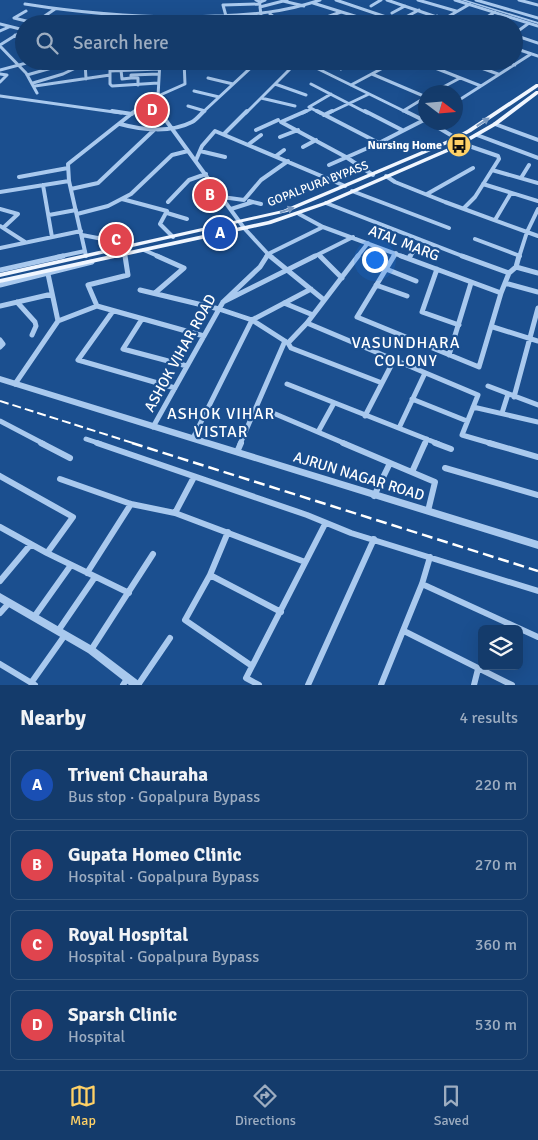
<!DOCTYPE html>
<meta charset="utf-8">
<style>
:root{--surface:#143b6b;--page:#214673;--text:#f1f3f6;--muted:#9dadc1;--line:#33557e;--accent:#ffd166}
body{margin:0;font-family:Signika,sans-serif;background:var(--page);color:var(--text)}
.controls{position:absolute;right:15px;bottom:15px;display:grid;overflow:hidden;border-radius:8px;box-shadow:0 5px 20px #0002}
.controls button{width:45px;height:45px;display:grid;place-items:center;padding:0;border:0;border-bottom:1px solid var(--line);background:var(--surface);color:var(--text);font:25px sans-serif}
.compass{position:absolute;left:418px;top:85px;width:45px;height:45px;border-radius:50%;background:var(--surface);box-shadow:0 5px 20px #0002;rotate:106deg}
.you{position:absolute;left:374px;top:259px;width:18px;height:18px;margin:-12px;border:4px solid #fff;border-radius:50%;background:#1a73e8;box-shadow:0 0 0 8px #1a73e833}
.badge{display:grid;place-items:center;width:32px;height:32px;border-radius:50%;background:var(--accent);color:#fff;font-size:16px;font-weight:700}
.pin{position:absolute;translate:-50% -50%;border:2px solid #fff;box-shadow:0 1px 5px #0006}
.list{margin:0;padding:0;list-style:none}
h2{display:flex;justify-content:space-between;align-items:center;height:65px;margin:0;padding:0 20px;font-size:21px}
h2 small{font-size:16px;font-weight:400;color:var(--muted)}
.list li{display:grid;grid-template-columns:32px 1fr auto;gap:15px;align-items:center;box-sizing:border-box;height:70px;margin:0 10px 10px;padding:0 10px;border:1px solid var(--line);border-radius:8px}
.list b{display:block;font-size:19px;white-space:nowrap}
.list p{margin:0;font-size:16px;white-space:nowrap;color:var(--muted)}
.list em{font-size:16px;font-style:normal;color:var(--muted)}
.icon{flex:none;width:28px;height:28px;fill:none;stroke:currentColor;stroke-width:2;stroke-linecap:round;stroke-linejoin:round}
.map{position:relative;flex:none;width:538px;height:685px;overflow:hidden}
.search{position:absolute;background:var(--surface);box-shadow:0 5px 20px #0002;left:15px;right:15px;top:15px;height:55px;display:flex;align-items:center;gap:12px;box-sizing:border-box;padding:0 18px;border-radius:28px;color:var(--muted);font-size:19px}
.sheet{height:385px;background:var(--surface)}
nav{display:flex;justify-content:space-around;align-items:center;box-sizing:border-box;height:70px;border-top:1px solid var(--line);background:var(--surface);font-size:14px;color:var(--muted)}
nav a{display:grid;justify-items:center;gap:2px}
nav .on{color:var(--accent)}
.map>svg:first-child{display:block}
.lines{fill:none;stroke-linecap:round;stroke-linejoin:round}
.minor-far3{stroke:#a9c9ee;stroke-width:3}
.minor-far2{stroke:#a9c9ee;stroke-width:4}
.minor-far1{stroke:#a9c9ee;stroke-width:5}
.minor{stroke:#a9c9ee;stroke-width:6}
.tertiary{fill:#a9c9ee;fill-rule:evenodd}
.primary{fill:#f0f6ff;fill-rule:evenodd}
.rail-far1{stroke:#fff;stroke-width:2;stroke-dasharray:9 4;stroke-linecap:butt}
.rail{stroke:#fff;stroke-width:2.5;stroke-dasharray:11 5;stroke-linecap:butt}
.oneway{fill:#7b9ac1}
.labels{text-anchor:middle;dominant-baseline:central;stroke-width:4.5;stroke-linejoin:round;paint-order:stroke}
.far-poi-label{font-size:12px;font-weight:bold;fill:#fff;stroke:#1b4f8f;text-anchor:end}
.far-street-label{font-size:12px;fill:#fff;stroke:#1b4f8f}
.street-label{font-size:15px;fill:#fff;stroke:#1b4f8f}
.neighbourhood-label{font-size:16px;letter-spacing:1px;fill:#fff;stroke:#1b4f8f}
</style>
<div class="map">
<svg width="538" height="685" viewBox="0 0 538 685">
<rect width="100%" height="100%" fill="#1b4f8f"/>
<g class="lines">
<path class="minor-far3" d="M256 0 260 2 265 0
M336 0 386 17 377 23
M387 0 457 24
M418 0 456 11
M455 0 538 26
M476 0 538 18
M519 0 538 5
M283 1 304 6
M313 3 380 24
M25 4C88 14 151 19 215 16 252 15 285 12 320 0
M371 6 381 0
M26 11 14 18 34 23
M392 13 405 6
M270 14 283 24
M254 15 257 24
M261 15 260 7 287 0
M219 16 223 24
M226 16 223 5 260 4
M42 18 88 24
M329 18 341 24
M404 18 419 10
M404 18 416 24
M444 19 470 4
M427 22 437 16
M0 24 24 30
M33 24 55 9
M92 24 103 15
M114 24 124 16
M307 24 341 12
M392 24 402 18
M476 24 495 12
M0 31 9 27
M514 34 529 23
M15 35 24 43
M514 35 538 43
M0 45 24 30
M0 46 26 73 37 93
M514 48 538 56
M110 61V84L112 86 158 83
M135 61 133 70 160 69
M160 61 158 96 161 113
M302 61 408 113
M336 61 348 66
M367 61 384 68
M431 61 425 64 481 86
M462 61 498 74
M505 61 515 65
M85 62 86 79
M341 69 358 61
M0 70 34 61
M121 70 122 79 131 78
M110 71 133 70
M0 74 7 75 0 82
M372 74 426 97
M27 75 55 67 63 61
M208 78 233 84
M33 83 63 74 86 63
M275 84 306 95
M311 84 367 113
M138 85V78H131V75L159 74
M351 85 396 61
M35 86 110 75
M194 91 219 97
M434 92 460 78
M0 96 121 113
M158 96 185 84 184 61
M261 98 295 106
M456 102 531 54
M188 106 205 111
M403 111 426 97
M133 113 158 93
M202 113 258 61
M246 113 298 61
M303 113 311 109
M320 113 309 107 331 94
M329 113 369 94"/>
<path class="minor-far2" d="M112 111 132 114
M161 111 162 115 244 228 268 254 266 257
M306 111 281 122 346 157 373 175
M317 111 379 143 424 120
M365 111 402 130
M405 111 425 121
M324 115 332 111
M429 122 469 146 498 156 499 159 475 197 464 208
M120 124C142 130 171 133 192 122 196 120 200 115 204 111
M495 124 538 140
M256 130 278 120
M224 134 247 111
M477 135 538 158
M280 137 298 130
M249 144 261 135
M303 147 316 140
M200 151 225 157
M276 156 284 150
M196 160 202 146 215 131 345 186
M329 165 379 143
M492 170 538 183
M386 176 395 182 445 202 538 236
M19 177 68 168
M521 178 529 165
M483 184 538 201
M43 185 52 237
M71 189 98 183 155 129
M352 191 449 228
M0 192 69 181
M427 194 473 168
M222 197 244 200 261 180 288 161
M122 199 167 211 160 224 173 237
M249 201 261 204
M168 202 189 180 206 174
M326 203 465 257
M0 209 18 214 3 228
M231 209 253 202
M167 213 187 219
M77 214 108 206 131 194 172 155 188 151
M299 214 323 227 404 257
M49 215 76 210
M495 220 511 193
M0 226 25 242
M82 235 108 240 115 250
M475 239 520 256
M0 248 81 231
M144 250 160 257
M125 254V257
M319 255 321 257
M86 256 69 181 68 164 135 111
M57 257 85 251
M272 257 268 254 323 227
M313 257 353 237
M357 257 368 243
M393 257 396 253
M410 257 420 241
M519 257 527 232 538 209"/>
<path class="minor-far1" d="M270 256 324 300
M320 256 342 278
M394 256 357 317 479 367 501 293 509 273 516 267 519 256
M401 256 501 293
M462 256 509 273
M409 258 410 256
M516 267 538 273
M386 269 416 281
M437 269 422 312 459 325
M0 270 63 256
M48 274 58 321
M505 283 538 292
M0 285 92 262
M376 285 407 296
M140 290 219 309 252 320 288 343 291 348 382 383
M155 293 184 268 157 256
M17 302 35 322 36 326 32 335
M223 302 315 256
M284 303 313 315
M0 306 52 294
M97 306 204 336
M97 306 88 285 128 275 125 256
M113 311 78 360 175 388
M142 319 123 349 187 366
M307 323 478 395 462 435 493 444
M493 327 538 341
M0 340 3 344 0 347
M288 343 307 323 358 256
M449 355 471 283
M15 384 58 321 97 306
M287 384 439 444
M488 386 538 405
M514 397 538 308
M412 399 467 421
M473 407 538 422
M273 413 346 444
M502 413 508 394
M365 416 394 360
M0 421 44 444
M153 427 223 302 260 267 267 256
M399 428 425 373
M318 432 334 403
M193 438 252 320 311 289
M86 439 101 444
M240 444 285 341
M425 444 427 439"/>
<path class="minor" d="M41 443 70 458
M97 443 307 515 351 533 538 591
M343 443 435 482 428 511
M435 443 451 449
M489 443 538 457
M237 452 241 443
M445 468 538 495
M412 472 425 443
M0 476 73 517 47 553
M60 479 131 504 175 513 305 562
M374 496 390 463
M175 513 194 477
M0 527 47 553 129 593
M228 532 210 575 185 620 252 666
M87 573 131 504
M210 575 281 612
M0 581 31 544
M422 584 538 637
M0 613 9 603
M34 617 71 565
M58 631 95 577
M404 631 512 685
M91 650 153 554
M0 664 35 685
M31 683 65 635
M123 685 128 677
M138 685 170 638
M259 685 246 678 325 524
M308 685 374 539
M381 685 422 584 430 557
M474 685 478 669"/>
<path class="tertiary" d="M461 0H466L538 22V24Z
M0 376 538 541V549L0 382Z
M0 593 94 647 140 682 142 685H129L88 653 0 602Z"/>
<path class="primary" d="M536 84H538V87L471 132 452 142 287 212 0 277V273L283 210 448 140 467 130Z
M536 91H538V94L497 125 457 148 328 204 271 224 0 283V279L268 221 324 202 453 146 493 123Z"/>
<path class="rail-far1" d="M0 401 136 444"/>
<path class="rail" d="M132 443 538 571"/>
</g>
<defs><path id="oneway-solid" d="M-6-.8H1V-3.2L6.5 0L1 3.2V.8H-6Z" transform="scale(1.25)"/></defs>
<g class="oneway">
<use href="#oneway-solid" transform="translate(483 122) rotate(-33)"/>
<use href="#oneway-solid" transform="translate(287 210) rotate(-19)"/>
</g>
<defs>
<symbol id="bus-disc" viewBox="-11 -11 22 22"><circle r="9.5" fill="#ffd166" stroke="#1b4f8f"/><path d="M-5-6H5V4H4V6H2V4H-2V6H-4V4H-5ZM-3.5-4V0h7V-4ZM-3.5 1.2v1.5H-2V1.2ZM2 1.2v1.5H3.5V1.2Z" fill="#111"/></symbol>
</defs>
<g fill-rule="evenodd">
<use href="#bus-disc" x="445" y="131" width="28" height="28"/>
</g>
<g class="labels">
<g class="far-poi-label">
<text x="442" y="145">Nursing Home</text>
</g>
<g class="far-street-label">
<text transform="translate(318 184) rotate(-21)">GOPALPURA BYPASS</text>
</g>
<g class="street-label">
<text transform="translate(404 243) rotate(21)">ATAL MARG</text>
<text transform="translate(180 353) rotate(-61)">ASHOK VIHAR ROAD</text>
<text transform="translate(359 476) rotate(17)">AJRUN NAGAR ROAD</text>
</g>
<g class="neighbourhood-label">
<text x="406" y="343">VASUNDHARA<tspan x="406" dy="18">COLONY</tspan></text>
<text x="221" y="414">ASHOK VIHAR<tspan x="221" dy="18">VISTAR</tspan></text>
</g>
</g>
</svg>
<div class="controls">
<button><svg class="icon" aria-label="layers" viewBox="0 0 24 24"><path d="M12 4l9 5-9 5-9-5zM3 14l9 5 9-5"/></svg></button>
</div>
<svg class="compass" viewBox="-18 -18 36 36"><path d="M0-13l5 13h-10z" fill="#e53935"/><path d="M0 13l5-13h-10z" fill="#9dadc1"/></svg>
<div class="you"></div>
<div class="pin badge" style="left:220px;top:233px;background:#1a4fb4">A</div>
<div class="pin badge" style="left:210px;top:195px;background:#e0444e">B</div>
<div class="pin badge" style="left:116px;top:240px;background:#e0444e">C</div>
<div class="pin badge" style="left:152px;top:110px;background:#e0444e">D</div>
<div class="search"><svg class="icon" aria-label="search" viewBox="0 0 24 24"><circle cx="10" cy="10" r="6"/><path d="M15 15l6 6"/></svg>Search here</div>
</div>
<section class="sheet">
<h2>Nearby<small>4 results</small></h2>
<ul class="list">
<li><span class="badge" style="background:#1a4fb4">A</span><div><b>Triveni Chauraha</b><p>Bus stop · Gopalpura Bypass</p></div><em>220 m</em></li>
<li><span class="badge" style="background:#e0444e">B</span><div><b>Gupata Homeo Clinic</b><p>Hospital · Gopalpura Bypass</p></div><em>270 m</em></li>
<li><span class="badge" style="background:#e0444e">C</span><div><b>Royal Hospital</b><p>Hospital · Gopalpura Bypass</p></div><em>360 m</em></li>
<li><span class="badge" style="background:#e0444e">D</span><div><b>Sparsh Clinic</b><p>Hospital</p></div><em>530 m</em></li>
</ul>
</section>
<nav>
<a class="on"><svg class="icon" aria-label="map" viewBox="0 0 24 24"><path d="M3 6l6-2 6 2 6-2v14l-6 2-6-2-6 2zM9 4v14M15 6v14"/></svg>Map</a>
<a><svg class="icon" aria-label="directions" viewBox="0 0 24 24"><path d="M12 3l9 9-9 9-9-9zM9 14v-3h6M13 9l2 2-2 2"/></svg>Directions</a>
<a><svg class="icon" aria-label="saved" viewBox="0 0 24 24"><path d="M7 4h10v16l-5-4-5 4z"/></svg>Saved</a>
</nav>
